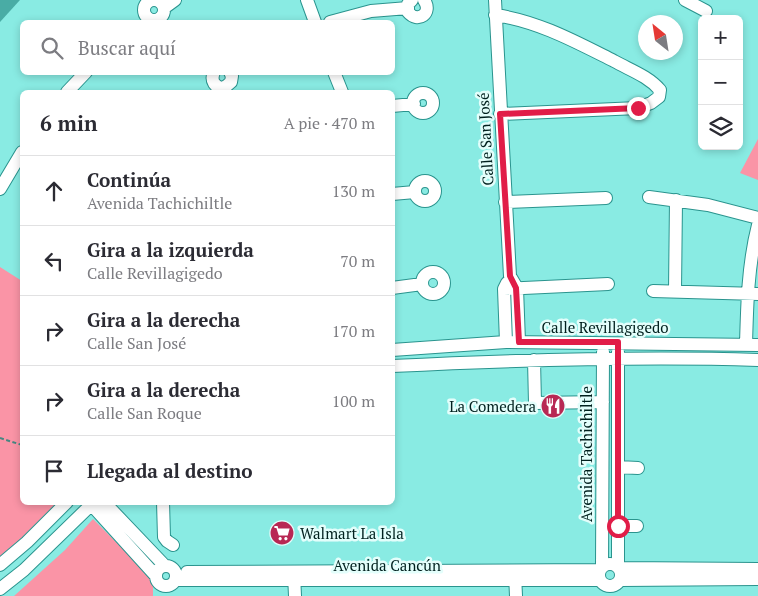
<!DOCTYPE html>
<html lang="es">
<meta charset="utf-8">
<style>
:root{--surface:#fff;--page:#f7f7f7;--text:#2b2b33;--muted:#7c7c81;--line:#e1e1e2}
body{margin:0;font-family:"PT Serif",serif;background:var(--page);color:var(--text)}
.controls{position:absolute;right:15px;top:15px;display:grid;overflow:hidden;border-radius:8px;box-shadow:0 2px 8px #0003}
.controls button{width:45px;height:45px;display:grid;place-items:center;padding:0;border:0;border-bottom:1px solid var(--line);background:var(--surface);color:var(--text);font:25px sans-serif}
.compass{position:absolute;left:638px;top:15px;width:45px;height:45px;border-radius:50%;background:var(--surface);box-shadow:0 2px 8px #0003;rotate:330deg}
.stop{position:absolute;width:15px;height:15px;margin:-11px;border:4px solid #e11d48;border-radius:50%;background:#fff}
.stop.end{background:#e11d48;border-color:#fff;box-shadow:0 1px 5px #0008}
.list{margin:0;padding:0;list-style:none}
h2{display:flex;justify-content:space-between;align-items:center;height:65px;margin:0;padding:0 20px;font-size:21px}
h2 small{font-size:16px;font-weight:400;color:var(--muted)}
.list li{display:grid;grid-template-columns:32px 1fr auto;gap:15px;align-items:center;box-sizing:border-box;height:70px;padding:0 20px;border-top:1px solid var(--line)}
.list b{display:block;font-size:19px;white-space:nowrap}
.list p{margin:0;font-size:16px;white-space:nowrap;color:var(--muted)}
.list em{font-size:16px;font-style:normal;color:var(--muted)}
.icon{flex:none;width:28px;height:28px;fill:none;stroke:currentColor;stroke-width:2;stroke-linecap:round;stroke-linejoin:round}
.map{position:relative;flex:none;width:758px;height:596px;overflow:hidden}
.search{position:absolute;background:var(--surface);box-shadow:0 2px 8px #0003;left:20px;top:20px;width:375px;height:55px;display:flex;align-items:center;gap:12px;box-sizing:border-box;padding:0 18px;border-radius:8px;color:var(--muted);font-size:19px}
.panel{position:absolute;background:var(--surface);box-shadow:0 2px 8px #0003;left:20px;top:90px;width:375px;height:415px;border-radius:8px}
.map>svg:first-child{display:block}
.green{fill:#fa94a6}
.water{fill:#49aca5}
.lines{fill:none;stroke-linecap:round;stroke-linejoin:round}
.minor-casing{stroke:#2a948e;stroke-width:14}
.path{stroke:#468782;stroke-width:2;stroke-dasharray:4 2.5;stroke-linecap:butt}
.minor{stroke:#fff;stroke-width:12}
.route{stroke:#e11d48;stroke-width:6}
.labels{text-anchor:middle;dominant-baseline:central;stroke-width:5;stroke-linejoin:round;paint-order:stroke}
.street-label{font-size:15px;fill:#00201e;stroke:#e3fefb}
.poi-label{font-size:15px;fill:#00201e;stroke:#e3fefb;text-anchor:end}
</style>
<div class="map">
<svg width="758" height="596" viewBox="0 0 758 596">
<rect width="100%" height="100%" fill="#89ebe3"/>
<path class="green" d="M758 139V180L740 173Z
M0 267 22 281V502L63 503 0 560Z
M93 519 151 577 153 582V596H14L65 550Z"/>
<path class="water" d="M0 0H20L0 22Z"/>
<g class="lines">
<defs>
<path id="minor" d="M307 0 315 22
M412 0 408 4V12C418 24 433 13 424 0
M495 0 510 276 517 288 519 342
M685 0 706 11
M144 10a10 10 0 1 1 20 0a10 10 0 1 1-20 0Z
M164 8 175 0
M495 15C538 21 576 42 614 61 630 70 648 76 660 90L659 97 651 103 638 108 500 114
M330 22 371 11 408 8
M214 72C210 81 215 88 224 88L231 82 232 76 230 72
M334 72 342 92
M67 92 86 72
M413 103a10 10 0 1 1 20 0a10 10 0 1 1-20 0Z
M392 106 414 104
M415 191a10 10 0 1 1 20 0a10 10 0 1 1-20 0Z
M0 189 22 152
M392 194 415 192
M649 197 708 205 758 218
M505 202 606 198
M422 283a11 11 0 1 1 22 0a11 11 0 1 1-22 0Z
M392 288 422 284
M504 289 608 284
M653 291 758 294
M675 291 676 200
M506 342 504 289 507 283
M746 345C747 305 748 264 758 225
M392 350 506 342 758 345
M534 360 535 403 603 402
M392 366C514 360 636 356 758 360
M618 467 638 468
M89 502 156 576
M104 502 165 566
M163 502 164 537 167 541 173 545
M618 526H637
M599 575a11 11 0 1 1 22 0a11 11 0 1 1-22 0Z
M0 565 27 542 67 502
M156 576a10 10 0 1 1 20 0a10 10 0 1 1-20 0Z
M602 567 603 352
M618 567V352
M619 568 758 569
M187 572 600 570
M294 574 295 596
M515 574 516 596
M175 580H600
M620 580 758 579
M0 589 24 570 94 502"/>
</defs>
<use href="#minor" class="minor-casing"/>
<path class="path" d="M0 438 22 445"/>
<use href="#minor" class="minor"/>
</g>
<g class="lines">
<path class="route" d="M618 526V342H519L516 288 510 276 500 114 638 108"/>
</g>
<defs>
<symbol id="restaurant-disc" viewBox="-11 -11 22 22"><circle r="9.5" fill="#b82854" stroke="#e3fefb"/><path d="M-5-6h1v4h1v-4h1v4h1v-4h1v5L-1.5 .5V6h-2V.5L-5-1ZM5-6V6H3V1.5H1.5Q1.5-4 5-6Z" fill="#fff"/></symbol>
<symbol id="supermarket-disc" viewBox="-11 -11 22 22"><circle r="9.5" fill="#b82854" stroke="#e3fefb"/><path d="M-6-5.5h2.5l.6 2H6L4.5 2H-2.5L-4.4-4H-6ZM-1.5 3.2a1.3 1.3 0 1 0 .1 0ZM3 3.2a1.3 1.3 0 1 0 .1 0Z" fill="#fff"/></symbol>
</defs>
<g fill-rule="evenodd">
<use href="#restaurant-disc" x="539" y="392" width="28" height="28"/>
<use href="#supermarket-disc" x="268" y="519" width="28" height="28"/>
</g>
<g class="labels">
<g class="street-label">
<text transform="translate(485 139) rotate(-93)">Calle San José</text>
<text x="605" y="327">Calle Revillagigedo</text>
<text transform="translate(586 454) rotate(-90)">Avenida Tachichiltle</text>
<text x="387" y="565">Avenida Cancún</text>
</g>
<g class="poi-label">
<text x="536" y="406">La Comedera</text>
<text x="300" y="533" text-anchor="start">Walmart La Isla</text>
</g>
</g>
</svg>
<div class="controls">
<button>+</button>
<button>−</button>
<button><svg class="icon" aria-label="layers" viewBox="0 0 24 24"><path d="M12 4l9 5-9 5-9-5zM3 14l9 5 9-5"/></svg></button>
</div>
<svg class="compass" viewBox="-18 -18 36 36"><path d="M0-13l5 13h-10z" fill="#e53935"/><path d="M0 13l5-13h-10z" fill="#7c7c81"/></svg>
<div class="stop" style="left:618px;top:526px"></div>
<div class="stop end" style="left:638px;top:108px"></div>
<div class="search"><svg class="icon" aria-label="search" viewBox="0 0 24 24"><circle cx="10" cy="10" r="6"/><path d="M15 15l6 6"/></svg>Buscar aquí</div>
<section class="panel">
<h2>6 min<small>A pie · 470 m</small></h2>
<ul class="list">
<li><svg class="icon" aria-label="ahead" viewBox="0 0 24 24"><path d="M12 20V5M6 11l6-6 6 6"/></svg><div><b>Continúa</b><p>Avenida Tachichiltle</p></div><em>130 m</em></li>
<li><svg class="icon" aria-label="left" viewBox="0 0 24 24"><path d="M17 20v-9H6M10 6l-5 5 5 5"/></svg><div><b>Gira a la izquierda</b><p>Calle Revillagigedo</p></div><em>70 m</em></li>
<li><svg class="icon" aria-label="right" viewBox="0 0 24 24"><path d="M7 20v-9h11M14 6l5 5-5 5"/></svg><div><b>Gira a la derecha</b><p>Calle San José</p></div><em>170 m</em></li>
<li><svg class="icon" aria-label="right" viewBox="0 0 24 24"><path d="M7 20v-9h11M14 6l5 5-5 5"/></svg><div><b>Gira a la derecha</b><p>Calle San Roque</p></div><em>100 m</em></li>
<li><svg class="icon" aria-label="arrive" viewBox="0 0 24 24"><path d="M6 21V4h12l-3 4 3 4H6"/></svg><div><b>Llegada al destino</b></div></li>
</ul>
</section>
</div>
